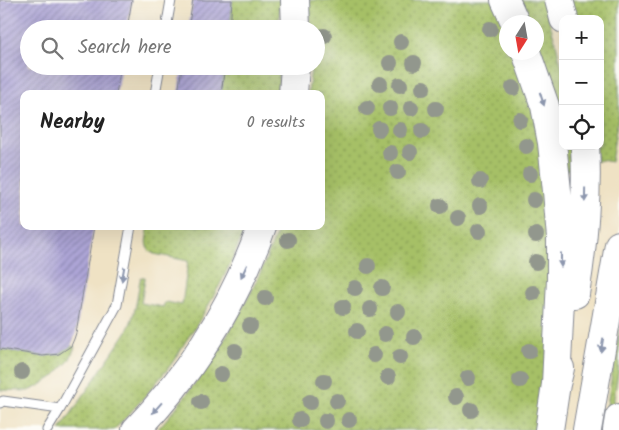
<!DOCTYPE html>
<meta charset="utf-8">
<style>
:root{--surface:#fff;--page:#f2f2f2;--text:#222;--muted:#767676;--line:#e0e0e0}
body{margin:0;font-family:Kalam,sans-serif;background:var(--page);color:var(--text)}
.controls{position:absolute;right:15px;top:15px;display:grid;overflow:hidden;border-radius:10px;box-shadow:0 5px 20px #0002}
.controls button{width:45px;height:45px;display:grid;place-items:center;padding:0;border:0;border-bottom:1px solid var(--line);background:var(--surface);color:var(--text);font:25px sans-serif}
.compass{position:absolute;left:499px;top:15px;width:45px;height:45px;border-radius:50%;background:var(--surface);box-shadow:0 5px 20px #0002;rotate:191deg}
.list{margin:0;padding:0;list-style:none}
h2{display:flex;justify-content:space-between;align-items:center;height:65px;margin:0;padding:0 20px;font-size:21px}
h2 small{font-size:16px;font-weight:400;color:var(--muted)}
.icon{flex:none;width:28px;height:28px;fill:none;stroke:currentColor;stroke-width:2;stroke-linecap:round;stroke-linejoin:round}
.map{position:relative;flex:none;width:619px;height:430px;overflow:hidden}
.search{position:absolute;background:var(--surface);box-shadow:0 5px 20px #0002;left:20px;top:20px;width:305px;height:55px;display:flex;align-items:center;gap:12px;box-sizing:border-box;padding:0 18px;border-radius:28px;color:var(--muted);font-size:19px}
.panel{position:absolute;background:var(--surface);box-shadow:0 5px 20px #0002;left:20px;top:90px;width:305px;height:140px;border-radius:10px}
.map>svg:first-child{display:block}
.grass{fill:url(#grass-dots);stroke:#607862}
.building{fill:url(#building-hatch)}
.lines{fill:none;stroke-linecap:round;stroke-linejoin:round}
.service-casing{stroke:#858891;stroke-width:11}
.trunk-casing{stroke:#858891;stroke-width:30}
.motorway-casing{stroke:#858891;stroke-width:30}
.service{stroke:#fff;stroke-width:9}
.trunk{stroke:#fff;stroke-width:28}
.motorway{stroke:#fff;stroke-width:28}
.tree{fill:#92978d}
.oneway{fill:#8d97ae}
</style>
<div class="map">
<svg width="619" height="430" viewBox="0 0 619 430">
<defs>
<pattern id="grass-dots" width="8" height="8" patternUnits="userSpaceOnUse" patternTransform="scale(1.25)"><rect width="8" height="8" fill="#a6c066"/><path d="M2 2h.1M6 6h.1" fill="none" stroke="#869c57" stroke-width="1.8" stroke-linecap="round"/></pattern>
<pattern id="building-hatch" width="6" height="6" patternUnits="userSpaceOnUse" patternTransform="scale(1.25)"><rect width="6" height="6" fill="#ada5d6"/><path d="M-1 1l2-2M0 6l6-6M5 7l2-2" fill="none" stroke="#8c87b1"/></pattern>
</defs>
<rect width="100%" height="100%" fill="#fdfcf7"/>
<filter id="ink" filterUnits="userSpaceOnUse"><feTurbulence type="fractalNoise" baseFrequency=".02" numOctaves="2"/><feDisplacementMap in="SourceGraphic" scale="10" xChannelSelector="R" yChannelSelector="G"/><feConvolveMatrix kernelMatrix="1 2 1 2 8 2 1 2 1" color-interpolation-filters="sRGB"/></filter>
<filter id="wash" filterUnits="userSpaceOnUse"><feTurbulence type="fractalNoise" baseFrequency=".0096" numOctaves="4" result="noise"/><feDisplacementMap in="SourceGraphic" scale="20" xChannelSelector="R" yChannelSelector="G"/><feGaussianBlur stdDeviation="1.12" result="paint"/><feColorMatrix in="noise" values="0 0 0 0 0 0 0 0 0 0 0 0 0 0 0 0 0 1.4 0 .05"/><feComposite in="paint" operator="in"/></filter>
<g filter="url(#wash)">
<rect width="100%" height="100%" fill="#efe2c4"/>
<path class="grass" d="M232 0H279L280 29H230Z
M309 0H498L506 22V52L519 53 538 112 554 306 537 430H157C210 370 252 302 279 226H321V94H308L311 66H316V29H311Z
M517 0H543L555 40 563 72V146H573V163L572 170H563L537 50 536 22H526Z
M569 0H619V112L611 162 601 160 596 162V146H600V19H575Z
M225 66H279L278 94H221Z
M149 226H246C231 267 210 306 186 341 180 351 174 361 167 370 150 391 133 410 114 430H60L127 331C133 319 136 306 138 292 139 287 139 282 141 277H145V279L141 303 163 307 164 304 166 302 182 305 188 261 154 254C142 248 147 237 149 226Z
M619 329V367L609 430H603Z
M71 346 75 347 69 361 53 377 39 386 28 391 0 390V349L43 356 59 354Z"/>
<g id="blocks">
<path class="building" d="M0 0H132L127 29H29V66H121L116 94H24V226H94L76 333 74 339 71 346 59 354 43 356 0 349Z
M193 0H232L230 29H188Z
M182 66H225L221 94H178Z"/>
</g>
</g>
<g filter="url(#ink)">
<use href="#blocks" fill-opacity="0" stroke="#858891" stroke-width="1"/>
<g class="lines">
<defs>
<path id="service" d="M166 29 171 0
M155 94 160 66
M0 403 3 401 60 409
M47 430 60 409 117 305 131 226"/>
<path id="trunk" d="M505 0 515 22
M559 0 564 19
M526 52 545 106 552 143 557 191 561 238V279L556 384
M575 294C583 245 588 196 585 146
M549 430 556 384 560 368
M587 430 619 245
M617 430 619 418"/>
<path id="motorway" d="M295 0 296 29
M293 94 295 66
M136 430C193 371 235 303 262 226"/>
</defs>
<use href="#service" class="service-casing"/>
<use href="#trunk" class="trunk-casing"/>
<use href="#motorway" class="motorway-casing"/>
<use href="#service" class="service"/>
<use href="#trunk" class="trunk"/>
<use href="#motorway" class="motorway"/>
</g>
<g class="tree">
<circle cx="490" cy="29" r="8"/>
<circle cx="324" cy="36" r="8"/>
<circle cx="401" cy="42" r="8"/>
<circle cx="390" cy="63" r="8"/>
<circle cx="414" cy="63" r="8"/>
<circle cx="380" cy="84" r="8"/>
<circle cx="400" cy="85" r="8"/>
<circle cx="423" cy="88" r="8"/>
<circle cx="513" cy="88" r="8"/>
<circle cx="367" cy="108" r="8"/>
<circle cx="390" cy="108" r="8"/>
<circle cx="411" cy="108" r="8"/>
<circle cx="436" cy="109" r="8"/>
<circle cx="520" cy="120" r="8"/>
<circle cx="379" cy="129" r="8"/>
<circle cx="400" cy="130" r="8"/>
<circle cx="422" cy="131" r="8"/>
<circle cx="526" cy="146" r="8"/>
<circle cx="410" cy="152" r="8"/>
<circle cx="390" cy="153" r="8"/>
<circle cx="398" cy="172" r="8"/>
<circle cx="530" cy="174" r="8"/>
<circle cx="480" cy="181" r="8"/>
<circle cx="534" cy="200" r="8"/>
<circle cx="440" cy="206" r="8"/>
<circle cx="480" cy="206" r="8"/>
<circle cx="458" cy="218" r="8"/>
<circle cx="479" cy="231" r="8"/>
<circle cx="536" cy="235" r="8"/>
<circle cx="288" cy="240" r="8"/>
<circle cx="536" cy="262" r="8"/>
<circle cx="368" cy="266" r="8"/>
<circle cx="355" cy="288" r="8"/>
<circle cx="382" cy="288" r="8"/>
<circle cx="533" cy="293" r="8"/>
<circle cx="265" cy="298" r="8"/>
<circle cx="343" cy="307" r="8"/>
<circle cx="370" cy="309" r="8"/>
<circle cx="398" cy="312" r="8"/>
<circle cx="250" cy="326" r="8"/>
<circle cx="357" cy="331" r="8"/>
<circle cx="385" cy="334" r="8"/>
<circle cx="414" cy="337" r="8"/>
<circle cx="235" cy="351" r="8"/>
<circle cx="529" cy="351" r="8"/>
<circle cx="374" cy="355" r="8"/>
<circle cx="400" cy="357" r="8"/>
<circle cx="22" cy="372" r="8"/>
<circle cx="221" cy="374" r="8"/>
<circle cx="388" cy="377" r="8"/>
<circle cx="468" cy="378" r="8"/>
<circle cx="520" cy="380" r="8"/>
<circle cx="324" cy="381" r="8"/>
<circle cx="456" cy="397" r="8"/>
<circle cx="337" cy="401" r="8"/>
<circle cx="201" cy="402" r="8"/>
<circle cx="310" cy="402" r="8"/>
<circle cx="471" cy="410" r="8"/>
<circle cx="300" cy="420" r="8"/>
<circle cx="349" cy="420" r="8"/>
<circle cx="326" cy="421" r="8"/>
</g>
<defs><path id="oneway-solid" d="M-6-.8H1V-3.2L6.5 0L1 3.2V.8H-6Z" transform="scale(1.25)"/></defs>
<g class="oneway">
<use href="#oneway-solid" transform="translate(542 99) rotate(72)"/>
<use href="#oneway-solid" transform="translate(585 195) rotate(91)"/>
<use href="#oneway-solid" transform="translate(561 260) rotate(90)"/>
<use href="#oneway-solid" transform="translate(244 271) rotate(115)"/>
<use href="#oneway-solid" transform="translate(123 274) rotate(100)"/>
<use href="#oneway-solid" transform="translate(602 345) rotate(100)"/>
<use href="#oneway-solid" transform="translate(157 408) rotate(131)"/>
</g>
</g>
</svg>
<div class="controls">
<button>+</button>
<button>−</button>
<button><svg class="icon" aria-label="locate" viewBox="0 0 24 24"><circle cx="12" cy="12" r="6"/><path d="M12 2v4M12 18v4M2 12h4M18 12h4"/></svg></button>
</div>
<svg class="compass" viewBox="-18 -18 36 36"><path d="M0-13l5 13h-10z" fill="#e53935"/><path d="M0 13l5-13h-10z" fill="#767676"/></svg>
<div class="search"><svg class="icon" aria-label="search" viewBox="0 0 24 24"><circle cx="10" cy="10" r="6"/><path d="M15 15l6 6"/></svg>Search here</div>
<section class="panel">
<h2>Nearby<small>0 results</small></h2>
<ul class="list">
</ul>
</section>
</div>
